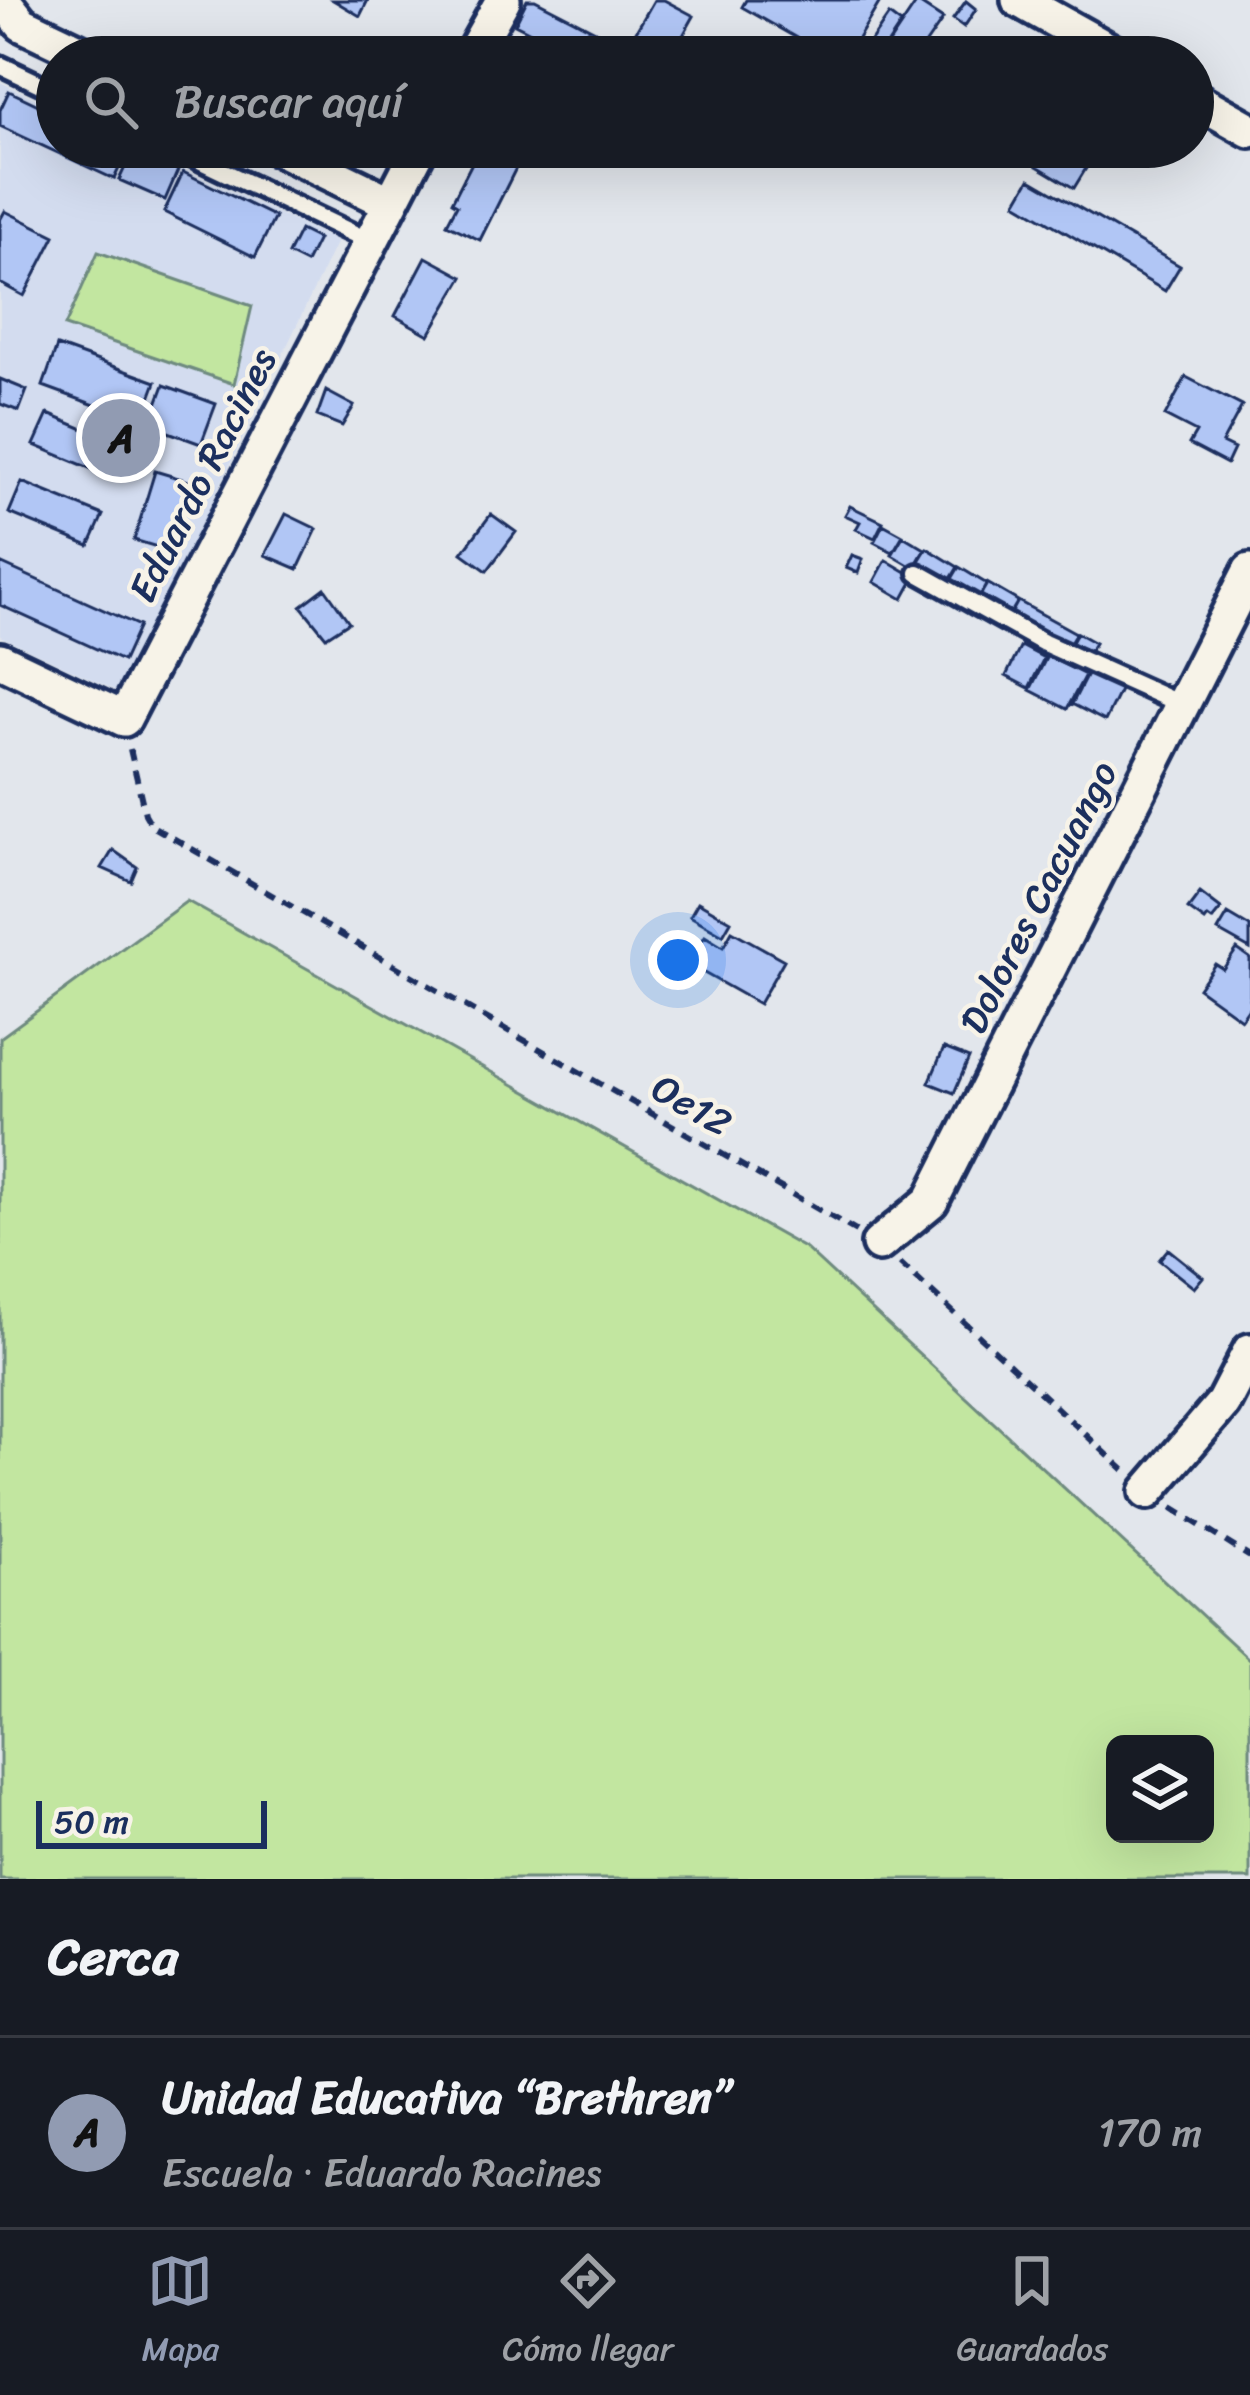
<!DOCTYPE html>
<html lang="es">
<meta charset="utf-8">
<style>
:root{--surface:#171b24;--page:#242831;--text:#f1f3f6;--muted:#9ea1a6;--line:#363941;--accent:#919bb2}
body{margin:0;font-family:Sriracha,sans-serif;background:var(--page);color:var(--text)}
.controls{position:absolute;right:36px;bottom:36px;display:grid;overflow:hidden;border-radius:18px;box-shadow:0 12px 48px #0002}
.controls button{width:108px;height:108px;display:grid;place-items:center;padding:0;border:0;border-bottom:3px solid var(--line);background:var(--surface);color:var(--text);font:60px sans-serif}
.scale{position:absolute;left:36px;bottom:30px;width:231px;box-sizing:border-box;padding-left:12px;border:6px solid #1b2f5e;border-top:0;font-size:33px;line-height:42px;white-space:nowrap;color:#1b2f5e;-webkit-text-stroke:9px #f7f3e8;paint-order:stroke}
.you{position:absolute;left:678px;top:960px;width:42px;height:42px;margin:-30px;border:9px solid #fff;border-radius:50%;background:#1a73e8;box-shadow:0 0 0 18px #1a73e833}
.badge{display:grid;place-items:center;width:78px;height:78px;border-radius:50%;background:var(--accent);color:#111;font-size:39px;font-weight:700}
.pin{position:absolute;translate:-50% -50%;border:6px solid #fff;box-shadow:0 3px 12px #0006}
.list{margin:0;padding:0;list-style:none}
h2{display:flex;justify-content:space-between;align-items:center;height:156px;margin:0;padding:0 48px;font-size:51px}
h2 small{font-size:39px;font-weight:400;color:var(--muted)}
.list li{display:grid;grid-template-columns:78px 1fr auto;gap:36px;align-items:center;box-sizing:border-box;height:192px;padding:0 48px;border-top:3px solid var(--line)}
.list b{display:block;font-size:45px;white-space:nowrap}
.list p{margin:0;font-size:39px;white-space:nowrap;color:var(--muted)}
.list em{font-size:39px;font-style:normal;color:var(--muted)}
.icon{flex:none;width:66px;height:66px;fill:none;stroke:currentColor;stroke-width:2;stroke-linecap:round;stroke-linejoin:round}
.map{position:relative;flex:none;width:1250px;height:1879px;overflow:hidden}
.search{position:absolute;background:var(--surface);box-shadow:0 12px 48px #0002;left:36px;right:36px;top:36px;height:132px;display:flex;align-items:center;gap:30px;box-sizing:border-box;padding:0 42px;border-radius:66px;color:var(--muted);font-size:45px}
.sheet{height:348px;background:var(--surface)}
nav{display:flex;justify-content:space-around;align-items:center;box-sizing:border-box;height:168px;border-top:3px solid var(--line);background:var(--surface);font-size:33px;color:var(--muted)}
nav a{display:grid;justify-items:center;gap:6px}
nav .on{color:var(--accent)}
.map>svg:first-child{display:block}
.built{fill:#d3dcef}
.green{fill:#c2e6a0;stroke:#6e8a7f;stroke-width:3;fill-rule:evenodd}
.building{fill:#b1c6f5;stroke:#1b2f5e;stroke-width:3}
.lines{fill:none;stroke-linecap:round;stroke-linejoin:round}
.service-casing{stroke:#1b2f5e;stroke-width:26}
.minor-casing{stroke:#1b2f5e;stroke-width:42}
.path{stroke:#1b2f5e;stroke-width:6;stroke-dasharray:12 9;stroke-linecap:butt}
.service{stroke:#f7f3e8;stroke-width:16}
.minor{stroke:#f7f3e8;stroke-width:33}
.labels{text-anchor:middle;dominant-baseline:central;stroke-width:9;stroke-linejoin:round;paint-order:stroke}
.street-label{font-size:39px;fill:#1b2f5e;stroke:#f7f3e8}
</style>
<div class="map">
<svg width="1250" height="1879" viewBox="0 0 1250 1879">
<rect width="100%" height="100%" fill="#e2e6ec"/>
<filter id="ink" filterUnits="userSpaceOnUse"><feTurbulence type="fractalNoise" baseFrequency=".00833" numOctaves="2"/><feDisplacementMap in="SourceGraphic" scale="24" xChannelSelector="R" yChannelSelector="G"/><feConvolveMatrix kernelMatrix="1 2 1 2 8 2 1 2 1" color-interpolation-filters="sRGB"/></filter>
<g filter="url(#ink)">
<path class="built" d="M0 82 57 109V147H137L337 241 121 693 0 636Z"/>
<path class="green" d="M98 252 252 306 234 384 65 326Z
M187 901 806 1249 1250 1660V1879H0V1038ZM1115 1744H1205V1834H1115Z"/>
<path class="building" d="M333 0H368L360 16Z
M527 0H535L597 32 584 57H562L554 53 558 46 515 24Z
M654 0H664L694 16 671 57H656L630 42Z
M746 0H881L847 57H830L742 7Z
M966 1 976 9 964 27 953 19Z
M917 2 943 19 918 55 921 57H880Z
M889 15 901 24 879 57H860Z
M9 91 57 114V147H129L114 179 0 126V110Z
M480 147 519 162 480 240 447 224 457 205 452 202Z
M1049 147H1099L1074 188 1037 166Z
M133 150 178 170 165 200 119 180Z
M183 172 275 217 255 257 164 212Z
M1030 179 1180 266 1165 291 1016 203Z
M5 211 55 236 24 296 0 283V220Z
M300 230 318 239 306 263 288 254Z
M426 257 463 277 429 335 395 316Z
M57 346 156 382 141 422 43 386Z
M1186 377 1242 406 1222 443 1234 449 1227 464 1189 444 1196 432 1165 416Z
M0 379 27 390 19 411 0 404Z
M164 385 216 404 201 444 149 425Z
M326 391 354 406 342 426 317 416Z
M48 414 129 448 116 479 34 445Z
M155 471 192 482 170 551 134 540Z
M22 482 103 515 89 546 9 513Z
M850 506 883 522 875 538 856 529 860 522 845 515Z
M286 514 317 529 298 569 265 555Z
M491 514 516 532 487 571 462 553Z
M883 524 903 535 893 552 874 542Z
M903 536 925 549 914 568 892 555Z
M927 548 958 567 946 587 914 569Z
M852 555 863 559 858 573 846 568Z
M886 560 915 577 903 599 874 582Z
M0 563 139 626 123 661 0 605Z
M959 567 987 584 975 604 947 587Z
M987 583 1018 601 1006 621 976 604Z
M325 588 349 622 326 637 301 606Z
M1018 601 1076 633 1066 650 1007 621Z
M1077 633 1095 643 1087 656 1070 646Z
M1021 646 1044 658 1029 688 1006 676Z
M1047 656 1085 675 1067 709 1030 690Z
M1092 665 1124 682 1105 721 1072 704Z
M113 850 137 867 131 881 102 868Z
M1200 893 1221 909 1212 920 1208 917 1205 921 1188 909Z
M698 902 731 921 723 935 690 916Z
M1228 914 1250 927V949L1218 931Z
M732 931 784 960 759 1004 688 964 705 936 723 947Z
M1237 949 1250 958V1006L1241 1019 1198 988 1215 964 1223 969Z
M944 1048 969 1058 954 1093 929 1083Z
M1168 1249 1203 1277 1194 1288 1159 1260Z"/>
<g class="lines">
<defs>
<path id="service" d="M0 65 57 92
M172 147 369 241
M918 573 1044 643 1182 705"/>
<path id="minor" d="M3 0 22 24 91 57
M1019 0 1121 57
M471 57 503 0
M1193 98 1250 130
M276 147 389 202
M0 660 124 719 420 147
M879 1244 931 1201 1250 571
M1147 1492 1223 1403 1250 1351"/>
</defs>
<use href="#service" class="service-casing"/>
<use href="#minor" class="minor-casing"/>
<path class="path" d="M130 749 145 814 152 826 856 1231
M900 1263 1124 1470
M1172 1508 1250 1557"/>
<use href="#service" class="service"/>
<use href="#minor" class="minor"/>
</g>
</g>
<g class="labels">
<g class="street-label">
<text transform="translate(202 475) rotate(-63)">Eduardo Racines</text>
<text transform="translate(1038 897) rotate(-63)">Dolores Cacuango</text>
<text transform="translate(692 1105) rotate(30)">Oe12</text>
</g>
</g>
</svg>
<div class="controls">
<button><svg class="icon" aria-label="layers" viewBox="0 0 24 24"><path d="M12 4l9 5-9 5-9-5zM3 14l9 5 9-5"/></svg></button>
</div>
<div class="scale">50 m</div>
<div class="you"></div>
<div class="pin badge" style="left:121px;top:438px">A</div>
<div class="search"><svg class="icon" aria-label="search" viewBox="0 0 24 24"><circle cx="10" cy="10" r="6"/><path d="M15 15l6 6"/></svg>Buscar aquí</div>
</div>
<section class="sheet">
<h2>Cerca<small></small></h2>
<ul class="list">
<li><span class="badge">A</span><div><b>Unidad Educativa “Brethren”</b><p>Escuela · Eduardo Racines</p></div><em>170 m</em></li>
</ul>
</section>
<nav>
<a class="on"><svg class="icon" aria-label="map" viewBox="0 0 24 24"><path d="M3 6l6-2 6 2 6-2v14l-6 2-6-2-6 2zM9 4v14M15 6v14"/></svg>Mapa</a>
<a><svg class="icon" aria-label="directions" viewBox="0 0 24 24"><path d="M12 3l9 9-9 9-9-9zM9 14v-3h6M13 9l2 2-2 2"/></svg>Cómo llegar</a>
<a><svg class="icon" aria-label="saved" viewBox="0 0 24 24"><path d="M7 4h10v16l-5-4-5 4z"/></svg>Guardados</a>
</nav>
